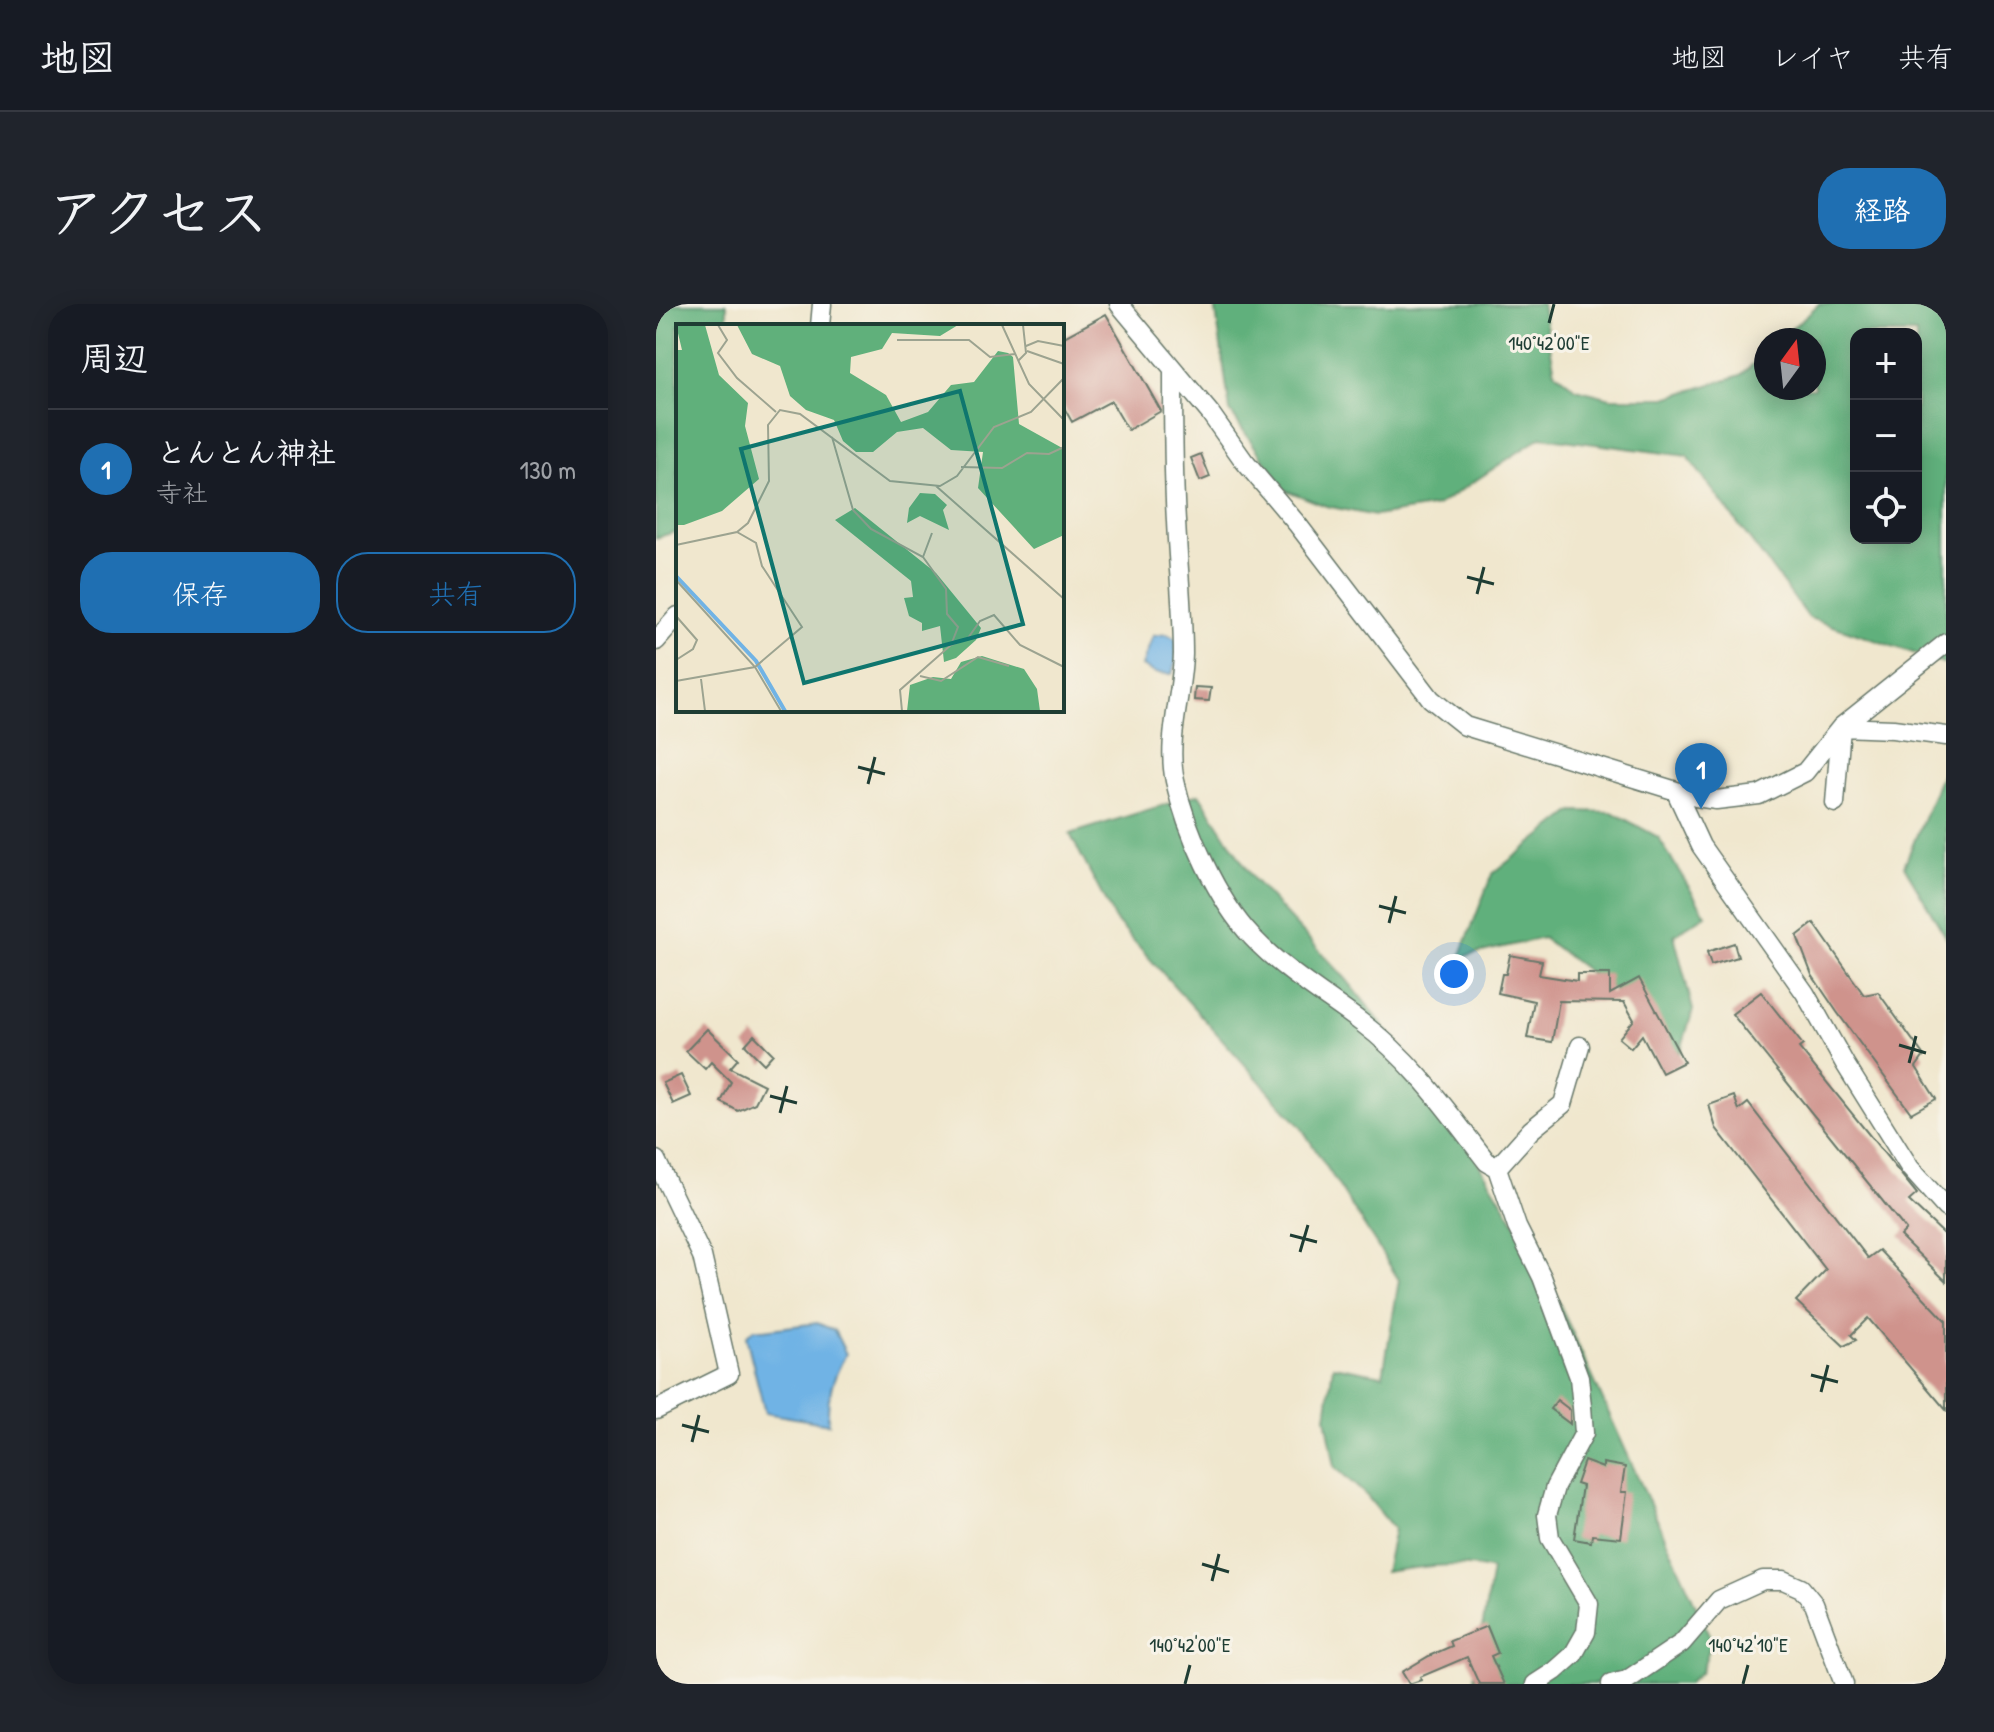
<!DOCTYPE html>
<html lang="ja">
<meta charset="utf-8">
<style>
:root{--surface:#171b24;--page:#20242c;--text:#f1f3f6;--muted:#9ea1a6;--line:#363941;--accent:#1f6fb2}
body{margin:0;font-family:"Patrick Hand","Klee One",sans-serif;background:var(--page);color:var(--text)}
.controls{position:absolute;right:24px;top:24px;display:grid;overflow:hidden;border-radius:16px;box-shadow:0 4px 20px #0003}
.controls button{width:72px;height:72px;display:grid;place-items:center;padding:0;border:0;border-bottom:2px solid var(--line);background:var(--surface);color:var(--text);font:40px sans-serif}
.compass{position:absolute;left:1098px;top:24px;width:72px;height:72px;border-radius:50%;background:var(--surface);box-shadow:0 4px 20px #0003;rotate:15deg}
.you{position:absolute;left:798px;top:670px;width:28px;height:28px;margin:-20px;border:6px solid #fff;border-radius:50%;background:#1a73e8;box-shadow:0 0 0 12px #1a73e833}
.badge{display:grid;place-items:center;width:52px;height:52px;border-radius:50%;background:var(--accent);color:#fff;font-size:26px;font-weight:700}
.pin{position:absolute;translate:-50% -66px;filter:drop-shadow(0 2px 4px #0008)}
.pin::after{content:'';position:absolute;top:42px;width:28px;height:24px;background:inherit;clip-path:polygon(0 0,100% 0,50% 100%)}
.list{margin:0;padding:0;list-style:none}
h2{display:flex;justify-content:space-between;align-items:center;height:104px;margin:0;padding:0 32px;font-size:34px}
h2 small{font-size:26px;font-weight:400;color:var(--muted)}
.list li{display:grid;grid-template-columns:52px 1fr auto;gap:24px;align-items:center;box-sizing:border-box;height:120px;padding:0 32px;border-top:2px solid var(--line)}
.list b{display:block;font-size:30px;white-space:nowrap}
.list p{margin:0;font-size:26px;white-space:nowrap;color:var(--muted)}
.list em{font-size:26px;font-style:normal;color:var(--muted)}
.actions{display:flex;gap:16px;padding:24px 32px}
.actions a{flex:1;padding:18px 0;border:2px solid var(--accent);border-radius:32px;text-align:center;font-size:28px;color:var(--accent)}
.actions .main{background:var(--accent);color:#fff}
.icon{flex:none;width:44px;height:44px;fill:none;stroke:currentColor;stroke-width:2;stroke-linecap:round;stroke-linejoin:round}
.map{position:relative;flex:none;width:1290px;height:1380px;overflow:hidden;border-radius:32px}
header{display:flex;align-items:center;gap:48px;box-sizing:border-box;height:112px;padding:0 40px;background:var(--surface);border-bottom:2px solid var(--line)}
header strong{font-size:38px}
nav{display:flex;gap:44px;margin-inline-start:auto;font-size:28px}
.intro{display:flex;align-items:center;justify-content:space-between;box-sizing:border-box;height:192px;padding:0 48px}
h1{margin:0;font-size:56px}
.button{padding:20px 36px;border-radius:32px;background:var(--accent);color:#fff;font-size:28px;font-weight:700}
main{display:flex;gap:48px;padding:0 48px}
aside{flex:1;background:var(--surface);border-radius:32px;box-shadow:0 4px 20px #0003}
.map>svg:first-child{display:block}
.forest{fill:#60b07b;stroke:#407658;stroke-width:2;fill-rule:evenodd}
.water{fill:#70b3e5;stroke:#48788c;stroke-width:2}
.building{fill:#cf938c}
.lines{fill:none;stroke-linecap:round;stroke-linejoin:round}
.minor-casing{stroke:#68786a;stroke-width:21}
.minor{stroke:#fff;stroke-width:18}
.ticks{fill:none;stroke:#1f3d34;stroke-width:3}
.inset-river{fill:none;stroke:#70b3e5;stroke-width:4}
.inset-road{fill:none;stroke:#9ca390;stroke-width:2}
.view{fill:#0f766e;fill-opacity:0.15;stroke:#0f766e;stroke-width:4}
.inset-edge{fill:none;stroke:#1f3d34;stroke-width:4}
.ticks-label{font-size:20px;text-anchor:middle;fill:#1f3d34;stroke:#f7f3e8;stroke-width:6;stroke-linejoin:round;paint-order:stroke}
</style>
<header>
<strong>地図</strong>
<nav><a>地図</a><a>レイヤ</a><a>共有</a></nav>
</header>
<div class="intro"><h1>アクセス</h1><a class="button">経路</a></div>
<main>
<aside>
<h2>周辺<small></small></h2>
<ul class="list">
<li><span class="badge">1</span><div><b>とんとん神社</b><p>寺社</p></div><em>130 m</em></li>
</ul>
<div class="actions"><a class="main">保存</a><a>共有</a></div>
</aside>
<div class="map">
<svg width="1290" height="1380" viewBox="0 0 1290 1380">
<rect width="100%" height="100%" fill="#f7f3e8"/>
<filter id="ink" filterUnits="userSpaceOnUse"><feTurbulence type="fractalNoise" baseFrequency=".0125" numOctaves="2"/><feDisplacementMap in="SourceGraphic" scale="16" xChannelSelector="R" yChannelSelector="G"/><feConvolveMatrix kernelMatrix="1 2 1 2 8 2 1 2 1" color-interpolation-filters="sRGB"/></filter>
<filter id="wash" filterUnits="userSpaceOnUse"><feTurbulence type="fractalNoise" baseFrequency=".006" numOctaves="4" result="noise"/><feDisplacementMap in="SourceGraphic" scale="32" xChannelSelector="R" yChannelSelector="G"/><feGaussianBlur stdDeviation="1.8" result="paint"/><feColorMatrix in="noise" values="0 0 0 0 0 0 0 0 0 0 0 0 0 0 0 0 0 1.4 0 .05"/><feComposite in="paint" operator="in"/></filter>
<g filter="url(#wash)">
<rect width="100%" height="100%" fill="#f0e7ce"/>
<path class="forest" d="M0 0H71V22H22V227L0 234Z
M559 0H886L899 68 920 85 955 94H1010L1085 71 1110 48V84H1158V36H1123L1163 0H1290V360L1153 314 1031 152 885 133 781 202 719 212 670 202 629 186 574 107ZM1200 30H1260V234H1200Z
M1290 460V633L1248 562Z
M543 490 597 575 690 675 775 781 888 966 1056 1337 1045 1368 1032 1380H817L836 1266C801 1257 765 1263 729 1268L738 1225 711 1192 679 1163 670 1113 677 1062 727 1071 743 976 645 823 459 616 414 530Z
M917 507 956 508 1002 533 1050 611 1018 631 1037 706 1023 752 998 716 887 634 804 653 836 570Z"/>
<path class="water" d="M511 330 520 335V357L516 370 499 369 486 362 497 332Z
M161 1019 178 1026 190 1050C178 1072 169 1094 173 1120L109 1109 90 1032 98 1025 107 1026Z"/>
<g id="blocks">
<path class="building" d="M450 10 505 107 472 126 455 97 416 118 406 100V34Z
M545 150 554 173 544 177 535 154Z
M539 383 555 384 553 397 538 396Z
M1158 619 1208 691 1222 688 1268 752 1260 763 1280 795 1255 809 1181 708 1156 671 1141 632Z
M1078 639 1082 653 1055 661 1051 648Z
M854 651 886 657 883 671 921 677V670H954V690L983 674 1028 758 1006 769 986 731 975 744 963 734 978 716 968 698 903 697 896 738 871 734 878 697 842 689 846 670H850Z
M1105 688 1147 741 1143 744 1261 890 1253 897 1290 932V977L1244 932 1250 926 1076 710Z
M51 725 82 755 74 764 108 781 99 799 82 807 65 798 75 778 55 758 49 765 30 747Z
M98 731 117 750 108 760 89 741Z
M25 771 35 792 17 800 7 779Z
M1078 792 1083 806 1092 799 1212 954 1223 946 1290 1017V1106L1212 1014 1195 1031 1200 1036 1188 1042 1140 997 1170 966 1060 824 1053 801Z
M901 1096 914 1106V1120L894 1105Z
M928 1157 947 1164V1159L969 1163 965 1188H971L965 1234 936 1231 935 1238 918 1235 926 1182 920 1180Z
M831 1322 842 1349 835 1352 848 1380H823L811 1353 764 1373 765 1376 753 1380 746 1368 773 1352 796 1342 794 1337Z"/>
</g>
</g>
<g filter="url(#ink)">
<use href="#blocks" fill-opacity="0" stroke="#68786a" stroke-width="2"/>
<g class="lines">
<defs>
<path id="minor" d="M463 0 554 109 588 157 642 221 775 395 809 422 1040 493 1060 496 1103 491 1149 468 1185 423 1290 339
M164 22 166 0
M517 66C517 116 517 167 520 217 522 262 527 306 527 350 526 391 510 437 519 477 530 527 561 596 596 633 628 667 669 691 706 719 756 756 793 809 831 858L841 864 861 923 886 973 923 1073 926 1103 928 1129 899 1183 891 1211 894 1234 933 1300 930 1328 917 1351 899 1367 879 1380
M0 337 22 312
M1185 423 1237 425 1290 432
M1020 488 1045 542 1149 689 1189 760 1254 864 1290 904
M1179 499 1185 423
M0 856 46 952 73 1070 0 1106
M841 864 875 826 907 800 924 742
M955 1380 971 1376 1026 1339 1063 1296 1107 1276H1127L1145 1284 1158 1300 1188 1380"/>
</defs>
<use href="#minor" class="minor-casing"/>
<use href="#minor" class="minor"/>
</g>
</g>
<path class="ticks" d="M893 19 898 0M811 273 838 280M821 290 828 263M202 463 229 470M212 480 219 453M723 602 750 609M733 619 740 592M1243 741 1270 749M1253 759 1260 732M114 792 141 799M124 809 131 782M634 931 661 938M644 948 652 921M1155 1071 1182 1078M1165 1088 1172 1061M26 1121 53 1128M36 1138 43 1111M546 1260 573 1268M556 1277 563 1250M529 1380 534 1361M1087 1380 1092 1361"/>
<g transform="translate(20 20)">
<rect width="388" height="388" fill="#f0e7ce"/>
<path d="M0 1H29L43 51 72 79 69 102 83 155 46 187 8 201H0V26H6ZM61 1H282L264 12 216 9 206 25 175 33 174 49 210 71 225 98 252 88 275 61 298 58 322 27 332 29 337 33 343 100 388 125V211L358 225 302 164 307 128 275 126 247 104 221 108 197 128H180L167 117 158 96 130 86 114 72 104 42 76 30ZM244 169 259 170 271 181 267 186 273 206 244 192 231 199 233 184ZM179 184 260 249 305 304 300 316 280 334 268 338 264 302 246 307V299L233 292 228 274 237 273 235 257 159 196ZM306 332 348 345 361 365 364 387H231L234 361 257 353 275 355 285 338Z" fill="#60b07b"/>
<path class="inset-river" d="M0 252 80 337 109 387"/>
<path class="inset-road" d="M42 1 51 16 42 29 61 54 100 88M326 1 353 60 388 96M221 16H293L314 33 339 30M350 22 362 17 388 22M351 27 388 40M342 37 350 29 347 1M156 113 177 186 195 205 247 233 270 265 271 290 282 303 275 321 224 366 226 387M285 143 326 144 351 129 373 130 388 123M260 162 388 275M0 221 61 208 72 199 93 157 92 101 104 86 124 90 214 157 264 162 281 152 318 103 355 88 388 54M247 233 256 209M0 256 79 343 105 387M0 292 21 316 17 325 0 336M275 321 292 314 304 297 318 291 344 321 388 343M244 352 265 357 302 333 333 342M25 355 29 387M0 357 79 343 126 303 86 242 80 219 61 208"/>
<path class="view" d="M284 67 347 300 128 359 65 125Z"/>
<rect width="388" height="388" class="inset-edge"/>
</g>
<g class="ticks-label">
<text x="893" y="46">140°42'00"E</text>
<text x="534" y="1348">140°42'00"E</text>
<text x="1092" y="1348">140°42'10"E</text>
</g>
</svg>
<div class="controls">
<button>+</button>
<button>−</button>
<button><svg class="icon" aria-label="locate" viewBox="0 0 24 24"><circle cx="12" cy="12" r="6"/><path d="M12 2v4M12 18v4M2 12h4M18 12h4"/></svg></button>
</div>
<svg class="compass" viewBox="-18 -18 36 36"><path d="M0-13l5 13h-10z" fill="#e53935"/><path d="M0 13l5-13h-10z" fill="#9ea1a6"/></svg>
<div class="you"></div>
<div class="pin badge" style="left:1045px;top:505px">1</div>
</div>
</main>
